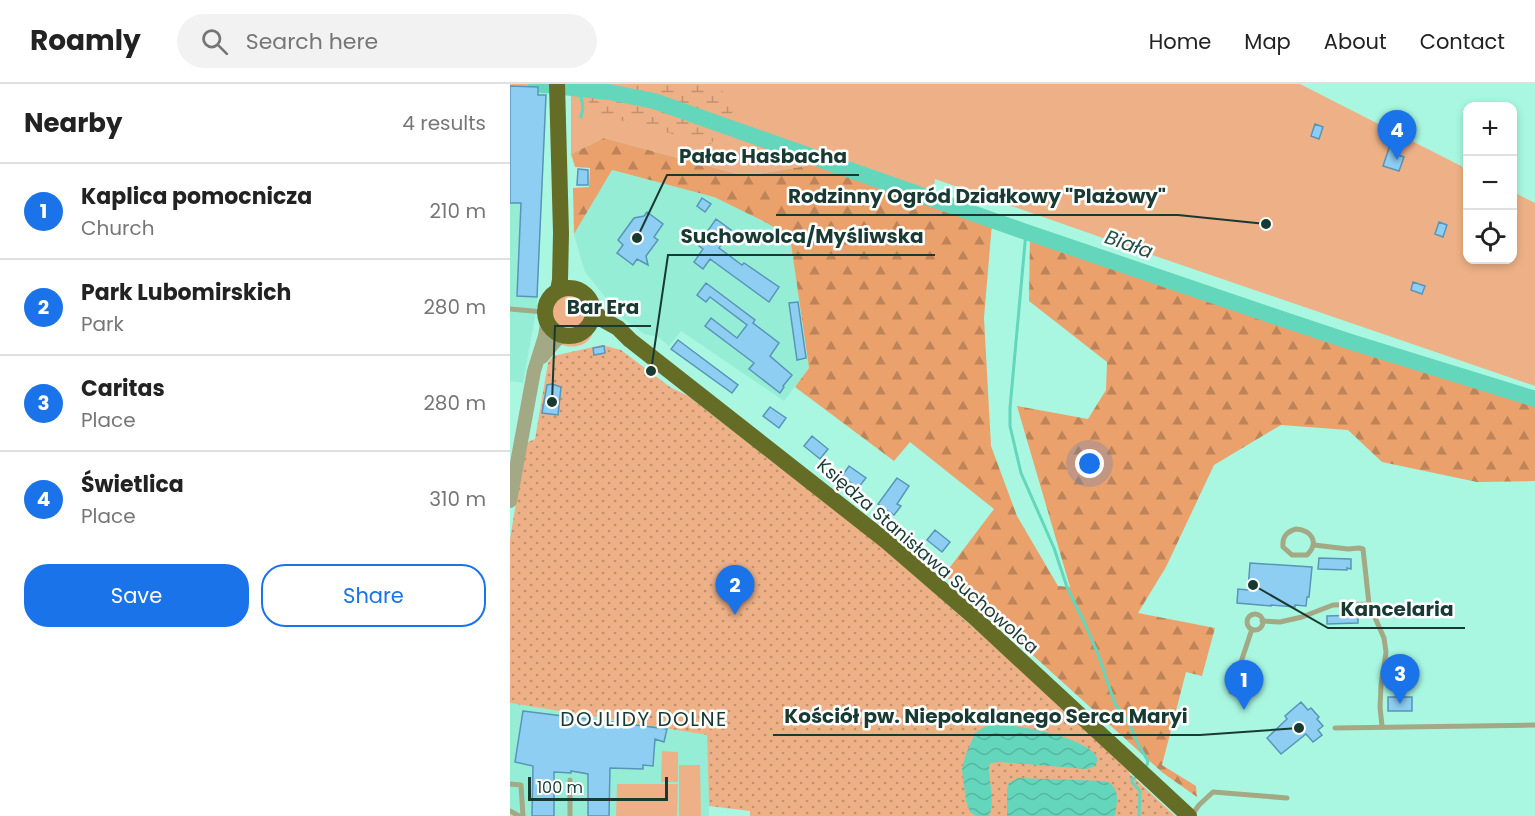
<!DOCTYPE html>
<meta charset="utf-8">
<style>
:root{--surface:#fff;--page:#f2f2f2;--text:#222;--muted:#767676;--line:#e0e0e0;--accent:#1a73e8}
body{margin:0;font-family:Poppins,sans-serif;background:var(--page);color:var(--text)}
.controls{position:absolute;right:18px;top:18px;display:grid;overflow:hidden;border-radius:12px;box-shadow:0 3px 9px #0003}
.controls button{width:54px;height:54px;display:grid;place-items:center;padding:0;border:0;border-bottom:2px solid var(--line);background:var(--surface);color:var(--text);font:30px sans-serif}
.scale{position:absolute;left:18px;bottom:15px;width:140px;box-sizing:border-box;padding-left:6px;border:3px solid #193a32;border-top:0;font-size:16px;line-height:21px;white-space:nowrap;color:#193a32;-webkit-text-stroke:4px #fff;paint-order:stroke}
.you{position:absolute;left:580px;top:380px;width:21px;height:21px;margin:-15px;border:4px solid #fff;border-radius:50%;background:#1a73e8;box-shadow:0 0 0 9px #1a73e833}
.badge{display:grid;place-items:center;width:39px;height:39px;border-radius:50%;background:var(--accent);color:#fff;font-size:20px;font-weight:700}
.pin{position:absolute;translate:-50% -50px;filter:drop-shadow(0 2px 3px #0008)}
.pin::after{content:'';position:absolute;top:32px;width:21px;height:18px;background:inherit;clip-path:polygon(0 0,100% 0,50% 100%)}
.list{margin:0;padding:0;list-style:none}
h2{display:flex;justify-content:space-between;align-items:center;height:78px;margin:0;padding:0 24px;font-size:26px}
h2 small{font-size:20px;font-weight:400;color:var(--muted)}
.list li{display:grid;grid-template-columns:39px 1fr auto;gap:18px;align-items:center;box-sizing:border-box;height:96px;padding:0 24px;border-top:2px solid var(--line)}
.list b{display:block;font-size:22px;white-space:nowrap}
.list p{margin:0;font-size:20px;white-space:nowrap;color:var(--muted)}
.list em{font-size:20px;font-style:normal;color:var(--muted)}
.actions{display:flex;gap:12px;padding:18px 24px}
.actions a{flex:1;padding:14px 0;border:2px solid var(--accent);border-radius:24px;text-align:center;font-size:21px;color:var(--accent)}
.actions .main{background:var(--accent);color:#fff}
.icon{flex:none;width:33px;height:33px;fill:none;stroke:currentColor;stroke-width:2;stroke-linecap:round;stroke-linejoin:round}
.map{position:relative;flex:none;width:1025px;height:732px;overflow:hidden}
header{display:flex;align-items:center;gap:36px;box-sizing:border-box;height:84px;padding:0 30px;background:var(--surface);border-bottom:2px solid var(--line)}
header strong{font-size:28px}
nav{display:flex;gap:33px;margin-inline-start:auto;font-size:21px}
.search{width:420px;height:54px;background:var(--page);display:flex;align-items:center;gap:15px;box-sizing:border-box;padding:0 21px;border-radius:33px;color:var(--muted);font-size:22px}
main{display:flex}
aside{flex:1;background:var(--surface)}
.map>svg:first-child{display:block}
.built{fill:#95edd6}
.green{fill:#eeb187}
.forest{fill:url(#forest-firs)}
.wetland{fill:url(#wetland-marsh)}
.park{fill:url(#park-dots)}
.water{fill:url(#water-waves)}
.lines{fill:none;stroke-linecap:round;stroke-linejoin:round}
.stream{stroke:#64d6bb;stroke-width:3}
.river{stroke:#64d6bb;stroke-width:16}
.building{fill:#8fcef3;stroke:#5895b8;stroke-width:1.5}
.service{stroke:#a3a885;stroke-width:5}
.tertiary{stroke:#a3a885;stroke-width:14}
.trunk{stroke:#646c26;stroke-width:16}
.labels{text-anchor:middle;dominant-baseline:central;stroke-width:5;stroke-linejoin:round;paint-order:stroke}
.street-label{font-size:18px;fill:#193a32;stroke:#fff}
.water-label{font-size:20px;font-style:italic;fill:#1f5045;stroke:#fff}
.neighbourhood-label{font-size:20px;letter-spacing:1.5px;fill:#193a32;stroke:#fff}
.leader{fill:none;stroke:#193a32;stroke-width:2}
.callout-dot{fill:#193a32;stroke:#fff;stroke-width:2}
.callout-label{font-size:20px;text-anchor:middle;font-weight:bold;fill:#193a32;stroke:#fff;stroke-width:5;stroke-linejoin:round;paint-order:stroke}
</style>
<header>
<strong>Roamly</strong>
<div class="search"><svg class="icon" aria-label="search" viewBox="0 0 24 24"><circle cx="10" cy="10" r="6"/><path d="M15 15l6 6"/></svg>Search here</div>
<nav><a>Home</a><a>Map</a><a>About</a><a>Contact</a></nav>
</header>
<main>
<aside>
<h2>Nearby<small>4 results</small></h2>
<ul class="list">
<li><span class="badge">1</span><div><b>Kaplica pomocnicza</b><p>Church</p></div><em>210 m</em></li>
<li><span class="badge">2</span><div><b>Park Lubomirskich</b><p>Park</p></div><em>280 m</em></li>
<li><span class="badge">3</span><div><b>Caritas</b><p>Place</p></div><em>280 m</em></li>
<li><span class="badge">4</span><div><b>Świetlica</b><p>Place</p></div><em>310 m</em></li>
</ul>
<div class="actions"><a class="main">Save</a><a>Share</a></div>
</aside>
<div class="map">
<svg width="1025" height="732" viewBox="0 0 1025 732">
<defs>
<pattern id="forest-firs" width="22" height="20" patternUnits="userSpaceOnUse" patternTransform="scale(1.5)"><rect width="22" height="20" fill="#eba16c"/><path d="M5 1l3.5 6h-7zM16 11l3.5 6h-7z" fill="#be8459"/></pattern>
<pattern id="wetland-marsh" width="20" height="14" patternUnits="userSpaceOnUse" patternTransform="scale(1.5)"><rect width="20" height="14" fill="#eeb187"/><path d="M1 5h8M5 5V1M11 12h8M15 12V8" fill="none" stroke="#c0916f"/></pattern>
<pattern id="park-dots" width="8" height="8" patternUnits="userSpaceOnUse" patternTransform="scale(1.5)"><rect width="8" height="8" fill="#eeb187"/><path d="M2 2h.1M6 6h.1" fill="none" stroke="#c0916f" stroke-width="1.8" stroke-linecap="round"/></pattern>
<pattern id="water-waves" width="16" height="10" patternUnits="userSpaceOnUse" patternTransform="scale(1.5)"><rect width="16" height="10" fill="#64d6bb"/><path d="M0 5q4-4 8 0t8 0" fill="none" stroke="#56b8a1"/></pattern>
</defs>
<rect width="100%" height="100%" fill="#a9f7e1"/>
<path class="built" d="M0 1 37 4 27 222 13 299 0 297Z
M101 86 204 113 255 138 280 153 299 284 274 317 171 247 159 262 148 253 134 250 110 232 75 188 64 150Z
M0 619 198 651 199 732H0Z"/>
<path class="green" d="M0 0H790L957 85 958 176H1002L1003 108 1025 119V302L613 161 425 95 422 119 309 80 235 92 94 54 61 70V6L0 1Z
M42 227a17 17 0 1 1 34 0a17 17 0 1 1-34 0Z
M78 251H82C76 263 62 265 50 260 55 256 71 254 78 251Z
M152 667 168 668V698H151Z
M169 681H190L191 732H169Z
M107 700H168L167 732H106Z"/>
<path class="forest" d="M94 54 235 92 309 80 482 139 474 234 481 362 507 432 548 502 560 503 507 322 578 335 596 306 597 278 519 217 520 150 1025 323V397L967 398 872 378 838 346 771 341 704 381 656 483 628 529 705 544 692 592 676 588 652 681 686 702 687 713 653 689 434 491 484 425 400 358 384 377 285 303 299 284 280 153 255 138 204 113 102 86 64 150 63 104 79 103 80 84 65 83 61 70Z"/>
<path class="wetland" d="M73 0H208L224 26 201 60 90 31 73 11Z"/>
<path class="park" d="M92 261 111 266 160 303 178 312 372 463 528 600 621 686 619 689 665 732H240V727L199 722 197 651 0 619V455L16 359 25 355 38 279 43 272Z"/>
<path class="water" d="M482 640C504 640 582 653 588 676L584 683 576 685 490 678 481 679 479 682V687C480 701 485 719 479 732H466L460 728 456 717 452 685 456 670 465 649 474 643Z
M508 694 595 697C611 703 607 717 605 732H497V705L499 699Z"/>
<g class="lines">
<path class="stream" d="M70 5 73 24 71 33
M516 148 500 324V342L511 389 544 464 557 503 574 538 588 570 605 620 619 639 628 660 638 677 637 681
M625 694 622 695V698L630 707 629 732"/>
<path class="river" d="M26 0 99 8 144 17 516 148 775 236 841 258 1025 315"/>
</g>
<path class="building" d="M0 2 28 3V11H36L27 213 7 212 11 119H0Z
M805 40 813 43 809 55 801 52Z
M883 52 890 55 885 70 894 73 889 87 873 82Z
M68 85 78 86V101H67Z
M192 114 201 120 195 128 187 122Z
M137 128 153 140 144 153 148 156 136 172 138 181 127 175 123 181 107 169 113 161 108 156 124 134 134 132Z
M206 135 221 146 209 164 232 181 234 179 269 203 259 218 200 175 193 185 184 178 193 165 188 161Z
M929 138 937 141 933 153 925 150Z
M903 198 915 202 912 210 901 206Z
M196 199 245 236 243 239 269 259 260 272 282 291 273 302 274 303 270 309 239 285 244 279 195 242 201 234 227 254 237 241 200 213 196 218 187 211Z
M288 218 296 274 287 276 279 219Z
M168 256 228 301 222 309 161 265Z
M94 262 95 269 84 271 83 264Z
M42 300 51 303 48 331 32 329 37 301Z
M260 323 276 334 269 344 253 332Z
M302 352 318 365 310 375 294 362Z
M339 382 356 394 348 404 332 392Z
M387 394 399 402 387 420 391 422 384 431 368 420Z
M425 446 440 458 432 468 417 456Z
M809 474 841 475V485L837 484V486L808 485Z
M740 479 802 483 799 513H797L796 522 785 521V523L761 521V522L727 519 728 505 738 506Z
M848 531V539L817 540V532Z
M878 613H902V627H878Z
M791 618 798 626 801 624 809 633 807 635 813 642 808 646 812 651 803 658 796 650 771 670 757 654 777 635 775 632Z
M13 627 157 645 154 658 145 655 143 682 133 681V685L100 684 99 732H78V690L61 687V689L44 688V732H22L23 682 5 678Z"/>
<g class="lines">
<path class="service" d="M0 225 34 228
M786 445C801 446 810 458 797 471H782L773 463C772 453 776 448 786 445Z
M804 461 838 465 849 464 853 465 859 520
M737 538a8 8 0 1 1 16 0a8 8 0 1 1-16 0Z
M752 537 770 538 792 533 823 521 859 520 874 554 876 568 871 601 870 623 872 642
M721 608 742 545
M825 644 1025 641
M0 700 11 701 13 732
M0 727 9 732
M682 731 689 721 703 708 777 714
M60 732V696"/>
<path class="tertiary" d="M32 273 47 255 54 252
M0 417 24 287 35 252 37 240"/>
<path class="trunk" d="M47 0 51 149 50 196 48 206
M35 228a24 24 0 1 1 48 0a24 24 0 1 1-48 0Z
M83 225 90 234 108 244 120 256 376 457 464 533 679 732"/>
</g>
<g class="labels">
<g class="street-label">
<text transform="translate(418 472) rotate(41)">Księdza Stanisława Suchowolca</text>
</g>
<g class="water-label">
<text transform="translate(619 160) rotate(19)">Biała</text>
</g>
<g class="neighbourhood-label">
<text x="134" y="635">DOJLIDY DOLNE</text>
</g>
</g>
<path class="leader" d="M127 154L157 91H349M756 140L668 131H266M141 287L158 171H425M42 318L45 242H141M743 501L818 544H955M789 644L690 651H263"/>
<g class="callout-dot">
<circle cx="127" cy="154" r="6"/>
<circle cx="756" cy="140" r="6"/>
<circle cx="141" cy="287" r="6"/>
<circle cx="42" cy="318" r="6"/>
<circle cx="743" cy="501" r="6"/>
<circle cx="789" cy="644" r="6"/>
</g>
<g class="callout-label">
<text x="253" y="79">Pałac Hasbacha</text>
<text x="467" y="119">Rodzinny Ogród Działkowy "Plażowy"</text>
<text x="292" y="159">Suchowolca/Myśliwska</text>
<text x="93" y="230">Bar Era</text>
<text x="887" y="532">Kancelaria</text>
<text x="476" y="639">Kościół pw. Niepokalanego Serca Maryi</text>
</g>
</svg>
<div class="controls">
<button>+</button>
<button>−</button>
<button><svg class="icon" aria-label="locate" viewBox="0 0 24 24"><circle cx="12" cy="12" r="6"/><path d="M12 2v4M12 18v4M2 12h4M18 12h4"/></svg></button>
</div>
<div class="scale">100 m</div>
<div class="you"></div>
<div class="pin badge" style="left:734px;top:626px">1</div>
<div class="pin badge" style="left:225px;top:531px">2</div>
<div class="pin badge" style="left:890px;top:620px">3</div>
<div class="pin badge" style="left:887px;top:76px">4</div>
</div>
</main>
